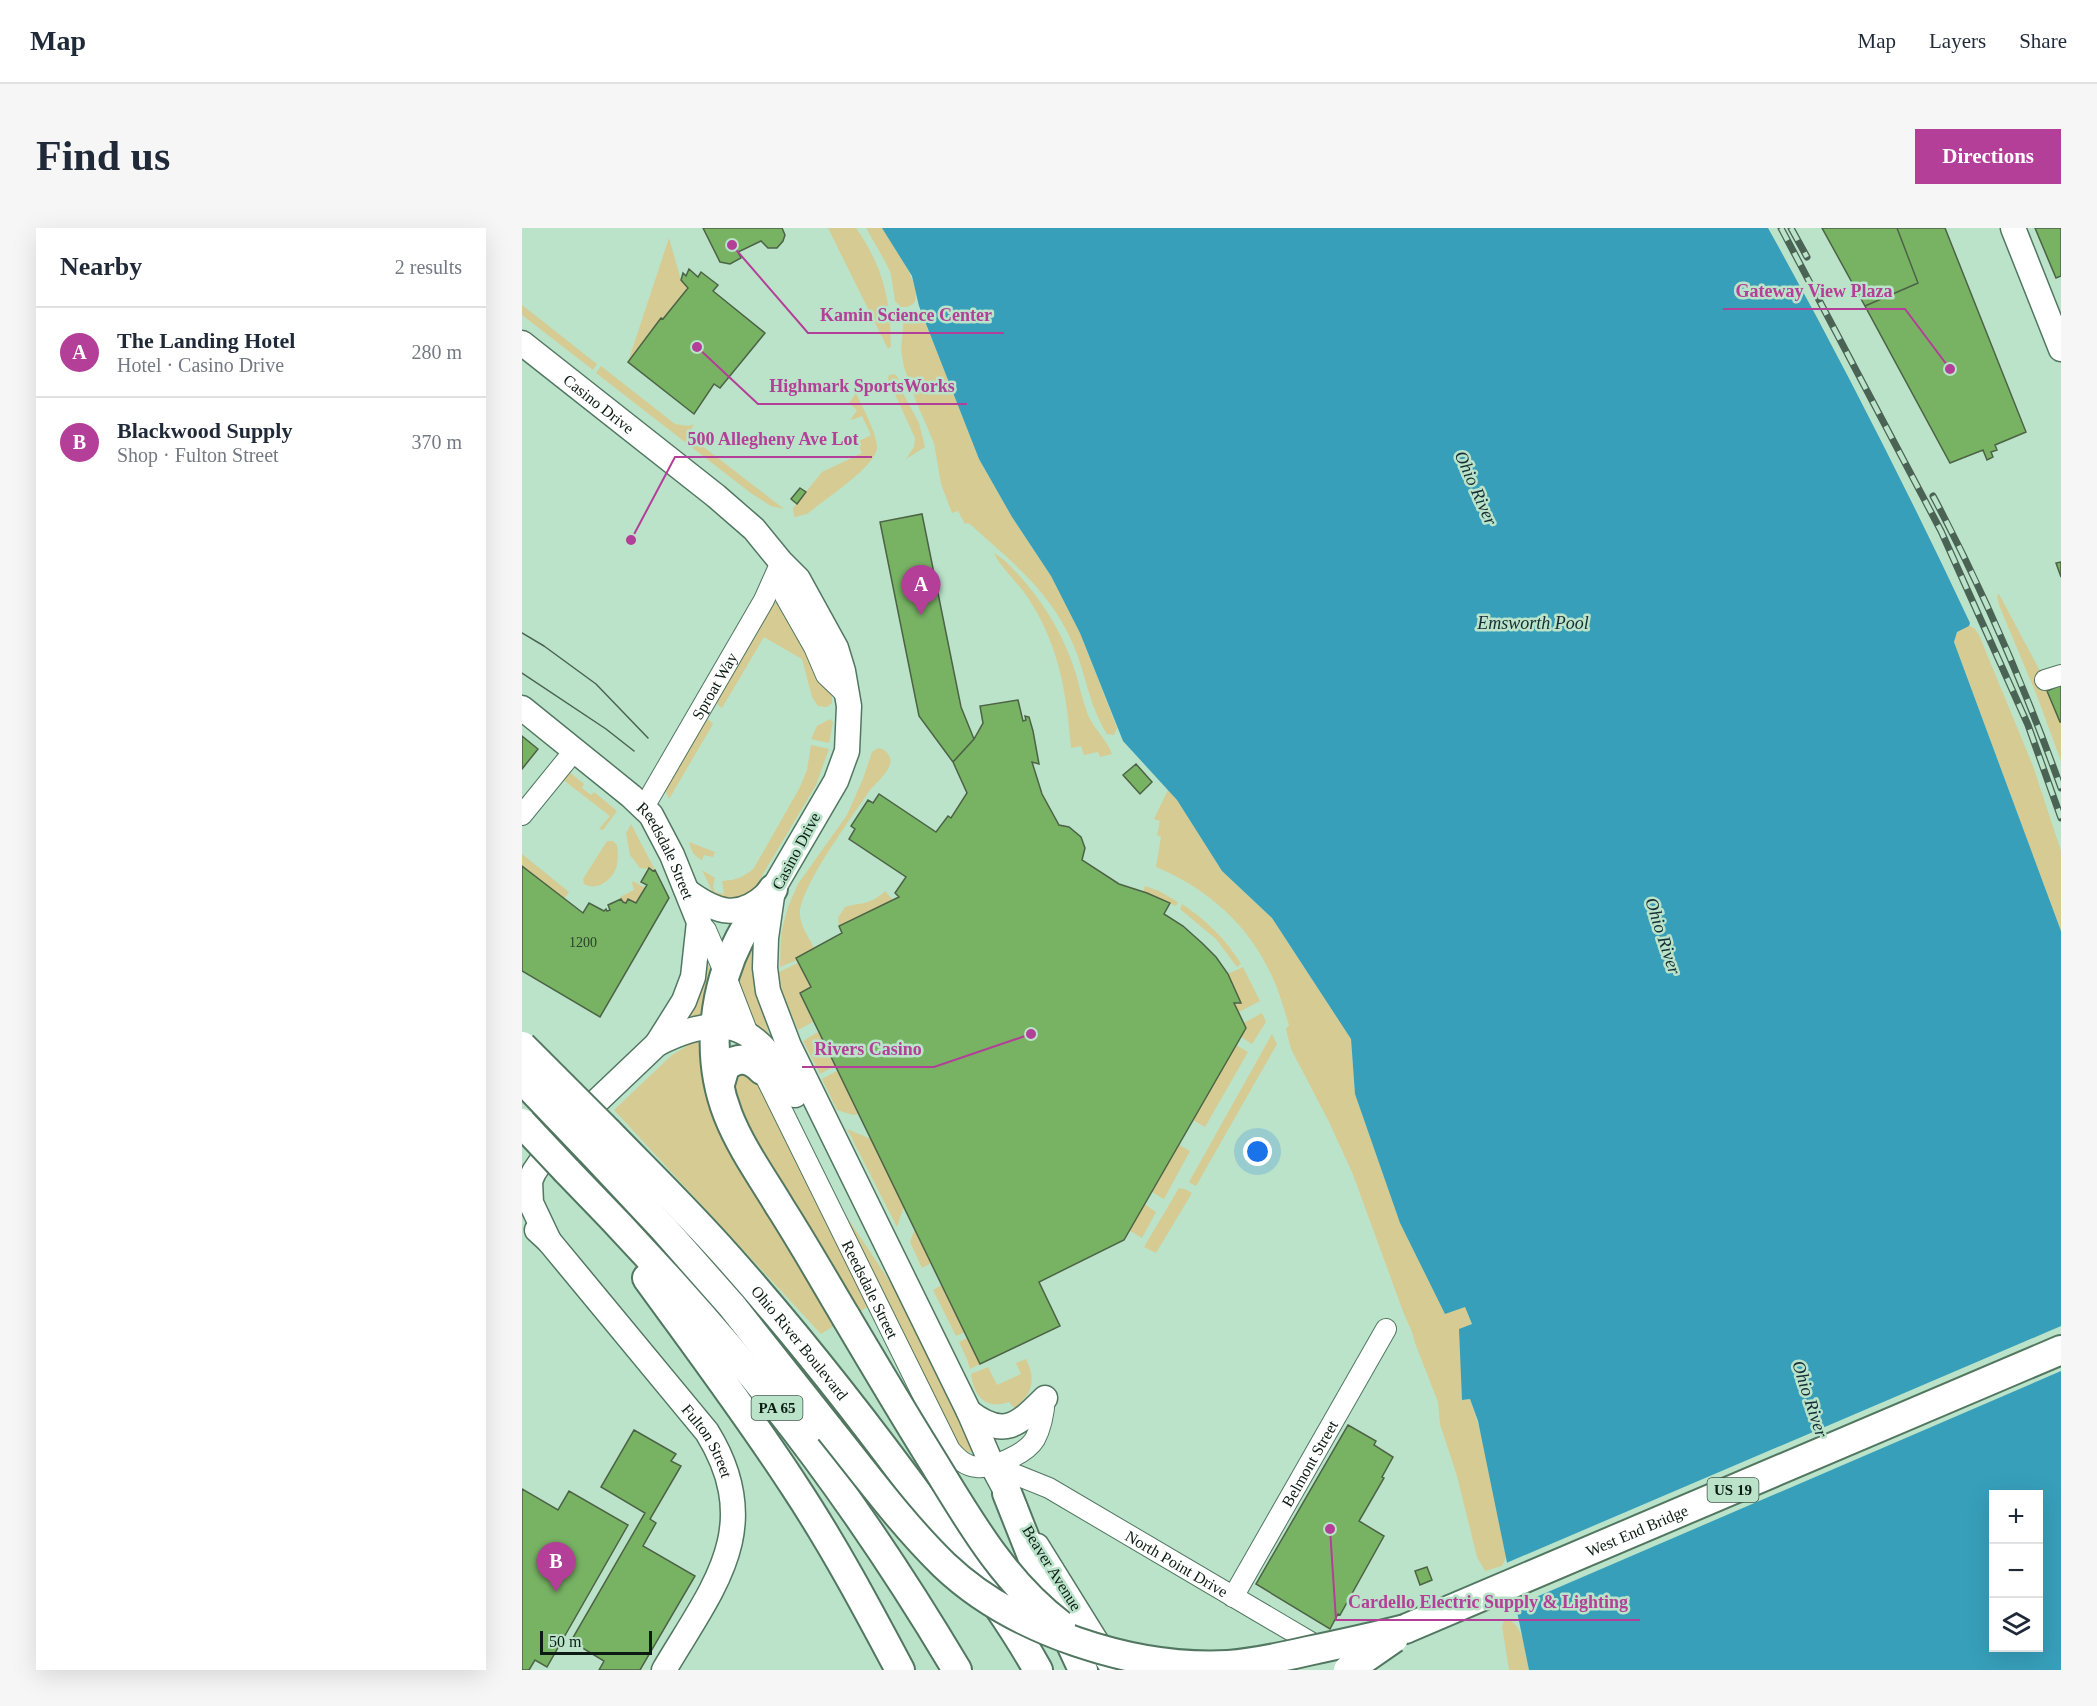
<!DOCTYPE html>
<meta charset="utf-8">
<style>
:root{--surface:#fff;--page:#f6f6f7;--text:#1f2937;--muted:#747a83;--line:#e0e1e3;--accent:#b33f98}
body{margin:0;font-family:Georgia,serif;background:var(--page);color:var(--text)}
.controls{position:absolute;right:18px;bottom:18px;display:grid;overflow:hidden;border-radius:0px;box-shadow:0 6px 24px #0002}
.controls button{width:54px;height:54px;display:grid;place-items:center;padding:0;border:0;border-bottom:2px solid var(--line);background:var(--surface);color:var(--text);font:30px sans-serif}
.scale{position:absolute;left:18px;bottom:15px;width:112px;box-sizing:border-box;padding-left:6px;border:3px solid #0c1c13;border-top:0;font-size:16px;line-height:21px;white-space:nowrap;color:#0c1c13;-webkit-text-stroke:4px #bae3ca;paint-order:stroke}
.you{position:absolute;left:736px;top:924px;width:21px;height:21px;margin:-15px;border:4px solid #fff;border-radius:50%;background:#1a73e8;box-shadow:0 0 0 9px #1a73e833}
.badge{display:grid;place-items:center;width:39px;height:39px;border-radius:50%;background:var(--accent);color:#fff;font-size:20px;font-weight:700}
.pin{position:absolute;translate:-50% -50px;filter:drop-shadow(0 2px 3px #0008)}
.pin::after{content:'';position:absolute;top:32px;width:21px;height:18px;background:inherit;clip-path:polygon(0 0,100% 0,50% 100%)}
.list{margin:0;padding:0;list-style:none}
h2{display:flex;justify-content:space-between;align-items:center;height:78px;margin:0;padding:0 24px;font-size:26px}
h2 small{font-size:20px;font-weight:400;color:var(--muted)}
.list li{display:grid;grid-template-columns:39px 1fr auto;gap:18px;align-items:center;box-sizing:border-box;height:90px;padding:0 24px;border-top:2px solid var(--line)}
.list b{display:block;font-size:22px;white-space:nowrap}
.list p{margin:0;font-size:20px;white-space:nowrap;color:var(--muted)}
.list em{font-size:20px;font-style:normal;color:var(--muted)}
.icon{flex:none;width:33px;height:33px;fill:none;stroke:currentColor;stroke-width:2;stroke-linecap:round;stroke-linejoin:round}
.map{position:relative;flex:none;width:1539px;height:1442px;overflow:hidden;border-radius:0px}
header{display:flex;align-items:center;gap:36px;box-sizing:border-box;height:84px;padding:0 30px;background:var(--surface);border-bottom:2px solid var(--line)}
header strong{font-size:28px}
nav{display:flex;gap:33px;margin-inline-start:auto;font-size:21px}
.intro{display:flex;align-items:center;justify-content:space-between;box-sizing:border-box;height:144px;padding:0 36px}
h1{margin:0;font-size:42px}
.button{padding:15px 27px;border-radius:0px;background:var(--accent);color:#fff;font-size:21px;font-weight:700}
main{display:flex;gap:36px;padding:0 36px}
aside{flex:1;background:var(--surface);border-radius:0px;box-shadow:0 6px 24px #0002}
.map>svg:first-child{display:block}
.green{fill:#d6cb92}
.water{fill:#379fba;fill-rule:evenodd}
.pier{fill:#bae3ca}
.building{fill:#78b364;stroke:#4c6345;stroke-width:1.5}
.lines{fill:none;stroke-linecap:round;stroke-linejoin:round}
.minor-casing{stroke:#527761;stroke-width:22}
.major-casing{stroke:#527761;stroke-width:27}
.highway-casing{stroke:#527761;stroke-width:32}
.minor{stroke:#fff;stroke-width:20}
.major{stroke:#fff;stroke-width:24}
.highway{stroke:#fff;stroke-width:28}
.tram{stroke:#4a6354;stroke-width:1.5}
.rail-casing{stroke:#4a6354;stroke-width:7}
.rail{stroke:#bae3ca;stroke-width:4.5;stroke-dasharray:14;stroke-linecap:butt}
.highway-bridge-casing{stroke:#527761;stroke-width:32;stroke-linecap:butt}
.highway-bridge{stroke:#fff;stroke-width:28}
.labels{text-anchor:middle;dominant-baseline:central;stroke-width:5;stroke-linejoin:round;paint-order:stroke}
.number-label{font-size:14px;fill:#274227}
.shield{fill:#bae3ca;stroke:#40584a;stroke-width:1.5}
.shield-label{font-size:15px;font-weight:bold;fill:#0c1c13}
.street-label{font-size:16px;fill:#0c1c13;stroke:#bae3ca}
.water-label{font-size:18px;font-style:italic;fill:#162d34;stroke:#bae3ca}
.leader{fill:none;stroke:#b33f98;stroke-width:2}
.callout-dot{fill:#b33f98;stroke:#bae3ca;stroke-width:2}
.callout-label{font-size:18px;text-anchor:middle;font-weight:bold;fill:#b33f98;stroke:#bae3ca;stroke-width:5;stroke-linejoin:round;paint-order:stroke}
</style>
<header>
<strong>Map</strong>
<nav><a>Map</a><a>Layers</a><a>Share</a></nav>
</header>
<div class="intro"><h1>Find us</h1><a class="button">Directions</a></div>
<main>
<aside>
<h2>Nearby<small>2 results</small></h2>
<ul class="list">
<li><span class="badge">A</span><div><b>The Landing Hotel</b><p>Hotel · Casino Drive</p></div><em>280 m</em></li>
<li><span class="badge">B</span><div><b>Blackwood Supply</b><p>Shop · Fulton Street</p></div><em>370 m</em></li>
</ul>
</aside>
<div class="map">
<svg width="1539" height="1442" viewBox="0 0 1539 1442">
<rect width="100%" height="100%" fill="#bae3ca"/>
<path class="green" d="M306 0H334C362 40 368 71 369 118L366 121Z
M344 0H360C367 12 419 81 379 79L373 73 369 46 364 35Z
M147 10 159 52 166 60 141 91 139 90 106 134Z
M0 77 75 136 71 142 0 87Z
M392 82 402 91 457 231 490 289 529 348 558 405 595 500 592 507 585 506C567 478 564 446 551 416 529 364 489 333 449 297L446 295 443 296 436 283 430 285 419 256 412 215 394 173 382 139 379 122 382 89 387 84Z
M79 138 153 196 166 198 172 196 166 207 262 281 249 278 230 266 74 145Z
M372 146 375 148 381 165 397 195 403 219 384 231 392 219 393 210 366 151 367 147Z
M334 165C341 181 353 201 355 218 357 236 306 269 293 280L285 286 272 289 271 280 300 244 340 225 335 214 349 207 340 188 330 192 329 191 335 182 327 175Z
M472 325C483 331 493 343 502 353 526 381 543 411 554 446 558 460 561 474 566 487 572 501 586 513 590 526L578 529 576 524 562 527 559 518 549 520C545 467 537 418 508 373 498 356 480 342 472 325Z
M1477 366 1519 445 1533 458 1525 463 1539 496V533L1515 468 1477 377 1475 368Z
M252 374H256L278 409 298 454 310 468V475L305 479 296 478 290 469 280 431 242 409 200 480 196 477 194 470Z
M1443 398C1450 397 1454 402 1457 407L1511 538 1539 623V703C1503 607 1468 510 1432 414L1435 404Z
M182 491 187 492 191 496 147 571 142 560Z
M308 491 311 494 307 515 289 511 295 498Z
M289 517 307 521 294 557 231 663 226 669 210 672 191 665 180 642 193 650 191 658 193 664 202 666 200 653C214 652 221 650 232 640L277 561 285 542Z
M356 520C364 521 370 528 368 536 366 545 354 555 348 562 332 586 277 660 278 686 278 698 287 709 292 720L274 730 275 732 258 739 259 706 266 679 276 656 325 587 341 551 350 524Z
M46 543 62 556 60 560 69 567 72 564 95 583 81 602 77 601 88 588 40 551Z
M646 562 655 572 700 643 750 690 829 811 833 866 878 995 923 1085 943 1079 950 1097 941 1172 948 1171C966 1222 974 1276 984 1329L980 1338 963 1343 955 1329 935 1248 918 1196 916 1174 893 1115 890 1104 882 1086 830 944 807 894 769 821 764 801 767 797C762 781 757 763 750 748 726 696 686 661 634 639L639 609 635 607 638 593 632 591Z
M109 596 133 642 118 640 108 627 104 605Z
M85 613H91L95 617C96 624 96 631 95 637 92 651 75 664 62 656L61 651Z
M167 614 193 624 191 629 182 627 180 632C172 628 169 623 167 614Z
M0 626 47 664 42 671 0 638Z
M111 653 123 660 114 675 107 671 104 675 101 674 98 669 112 662 110 655Z
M623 658 637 663 656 674 654 678 621 664Z
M363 663 371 672 317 698 316 690 323 679C340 674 349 677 363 663Z
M660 676C684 692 704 711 719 736L715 739 694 711 658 681Z
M222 720 233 725 237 771 248 810 233 797 213 744Z
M183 730 191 747 183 786 161 791Z
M276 735 289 759 278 765 291 794 276 802 260 763 257 744Z
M721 739 738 773 717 784 712 775H719L706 746Z
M740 785 744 794 730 816 719 809 724 800 722 795Z
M296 804 313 838 298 846 281 813Z
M750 806 755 816 674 958 667 954Z
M182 807 318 1094 299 1106 92 882 150 827 165 818 164 813Z
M714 817 726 824 683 899 671 892Z
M315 843 318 848 336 886 331 887 315 882 300 851Z
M210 844 232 847 345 1079 333 1087 242 932 209 863Z
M325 901 349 911 382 978 375 999Z
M657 917 668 923 642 971 630 964Z
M657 960 663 961 670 965 634 1025 622 1019Z
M313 971 372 1060 388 1089 453 1223 447 1224 434 1217Z
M622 976 634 984 620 1010 607 1002Z
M393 1001 409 1035 400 1040 388 1014Z
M420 1057 443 1104 434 1108 411 1062Z
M445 1110 458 1136 448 1141 445 1131 437 1114Z
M504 1131C514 1151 511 1167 492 1180L487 1174C463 1182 452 1168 449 1146L466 1139 475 1157 499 1146 494 1135Z
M983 1391C1002 1393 1004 1428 1007 1442H987L980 1398Z"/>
<path class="water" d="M360 0H1246C1318 129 1385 261 1448 395L1447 398 1435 404 1432 414 1539 703V1442H1007L956 1193 948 1171 940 1172 937 1101 950 1096 943 1079 923 1086 878 995 833 866 829 811 750 690 700 643 655 572 601 513 558 405 529 348 490 289 457 231 397 78 390 48ZM1472 1266H1516V1420H1472Z"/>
<path class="pier" d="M1539 1098V1143L991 1379 982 1336Z"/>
<path class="building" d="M181 0H260L263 7 261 13 255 20H246L239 13 216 24 219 30 208 36 198 34Z
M1300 0H1375L1396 55 1343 78Z
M1375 0H1423L1504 204 1473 217 1475 222 1469 224 1471 229 1465 232 1461 222 1428 235 1343 78 1396 55Z
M1513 0H1539V48L1534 50Z
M167 41 176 49 179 44 196 57 191 63 243 105 198 160 192 156 172 186 106 134 139 90 141 91 166 60 159 52 161 45 164 48Z
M278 260 284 264 275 276 269 271Z
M400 286 439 479 452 511 431 534 397 488 358 294Z
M1539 334V349L1534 335Z
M1539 457V494H1538L1525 463Z
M496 472 501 493 504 492 503 488 507 489 511 503 517 536 510 534 520 566 537 597 547 599 559 609 563 620 560 632 597 656 625 665 648 675 642 686 661 698 680 715 694 729 706 746 719 775H712L724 800 602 1012 517 1054 538 1098 458 1136 278 765 289 759 274 730 320 705 317 698 377 669 373 665 384 649 327 611 333 601 329 598 346 572 351 575 357 566 414 604 426 588 429 590 445 565 431 534 452 511 461 495 458 478Z
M0 508 16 521 0 541Z
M614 536 630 554 618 566 601 547Z
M0 638 61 685 67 675 82 683 84 681 85 683 88 682 86 677 99 671 101 674 104 675 106 671 114 675 125 657 119 654 126 642 127 640 131 643 133 642 147 670 78 789 0 743Z
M826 1197 854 1213 852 1217 871 1229 860 1249 862 1250 837 1293 862 1308 818 1387 816 1386 808 1401 734 1356Z
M112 1202 154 1226 149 1233 159 1238 128 1291 134 1295 121 1318 173 1348 118 1442H77L82 1433 49 1413 123 1285 79 1259Z
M0 1261 36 1282 47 1263 106 1297 25 1439 13 1432 7 1442H0Z
M905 1339 910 1352 898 1357 893 1343Z"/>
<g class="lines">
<defs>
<g id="minor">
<path d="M259 337 263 368 292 419 304 447 325 467"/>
<path d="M1523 452 1539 447"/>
<path id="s1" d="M122 579 242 372 259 334"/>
<path d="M0 587 52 523"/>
<path id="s2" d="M177 694 184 702 203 746 240 842 428 1222C436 1231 443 1238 455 1239 471 1241 505 1225 513 1211 520 1198 522 1185 523 1170"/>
<path id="s3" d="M470 1237 527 1260 802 1422"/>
<path id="s4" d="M711 1369 864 1101"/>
</g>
<g id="major">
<path d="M1491 0 1539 121"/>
<path id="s5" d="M0 115 194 268 232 301 259 334 276 351 314 420 321 443 327 478 325 523 314 553 251 661 244 710 243 740 246 763 267 818 447 1184 470 1237 493 1280"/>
<path id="s6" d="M0 480 109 568 129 587 150 627 177 694 171 749 162 773 135 816 33 913 12 944 8 953 9 975 27 1013"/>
<path d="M166 664C195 685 217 692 245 666"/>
<path d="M135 816C206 780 238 799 273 867"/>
<path id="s7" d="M15 1002 27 1013 185 1204C244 1300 191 1359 142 1442"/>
<path d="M447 1184C482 1211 496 1197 523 1170"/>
<path d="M515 1318 592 1442"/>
</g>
<g id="highway">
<path d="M251 661C240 677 227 692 218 710 190 764 184 831 206 887 219 920 240 949 258 979 281 1015 302 1052 324 1089"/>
<path d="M198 856 203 839C217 828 228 830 240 842"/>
<path id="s8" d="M86 904C126 945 167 985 205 1028 278 1110 345 1196 409 1284 446 1336 485 1387 516 1442"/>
<path d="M67 921 142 1001 210 1078 308 1202"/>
<path d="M45 943C102 1001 157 1061 210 1123 294 1222 369 1331 435 1442"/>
<path d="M125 1050C175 1119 227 1188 273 1259 312 1318 345 1380 378 1442"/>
<path d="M485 1265 521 1356 561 1442"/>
<path id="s9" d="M883 1401 1539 1122"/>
</g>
</defs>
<use href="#minor" class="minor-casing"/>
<use href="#major" class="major-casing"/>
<use href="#highway" class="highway-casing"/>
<use href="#minor" class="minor"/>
<use href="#major" class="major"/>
<use href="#highway" class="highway"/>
<path class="tram" d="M0 405 22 418 74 456 126 510
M0 445 84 501 112 523"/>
<defs>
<path id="rail" d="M1259 0 1419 303 1506 497 1539 590
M1269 0 1285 29
M1411 268C1461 362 1503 460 1539 560"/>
</defs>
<use href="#rail" class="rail-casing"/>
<use href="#rail" class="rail"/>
<defs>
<path id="highway-bridge" d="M0 818 86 904
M0 851 67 921
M0 895 45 943
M324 1089C353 1138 382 1187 412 1235 448 1294 483 1355 539 1397
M308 1202C345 1248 380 1296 422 1337 491 1403 611 1442 706 1437 733 1435 760 1429 786 1423 819 1416 851 1409 883 1401
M826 1442 872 1410"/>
</defs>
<use href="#highway-bridge" class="highway-bridge-casing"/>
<use href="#highway-bridge" class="highway-bridge"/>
</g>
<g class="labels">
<g class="number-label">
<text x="61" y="714">1200</text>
</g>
<g class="shield">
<rect x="229.5" y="1168" width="51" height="24" rx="4.5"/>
<rect x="1185.5" y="1250" width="51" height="24" rx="4.5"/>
</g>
<g class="shield-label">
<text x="255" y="1180">PA 65</text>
<text x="1211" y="1262">US 19</text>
</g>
<g class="street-label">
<text stroke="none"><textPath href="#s5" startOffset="98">Casino Drive</textPath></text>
<text stroke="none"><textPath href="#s1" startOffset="140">Sproat Way</textPath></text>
<text transform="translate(274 623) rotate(-62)">Casino Drive</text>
<text stroke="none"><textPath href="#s6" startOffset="206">Reedsdale Street</textPath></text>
<text stroke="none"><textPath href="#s2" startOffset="406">Reedsdale Street</textPath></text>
<text stroke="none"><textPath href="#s8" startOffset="285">Ohio River Boulevard</textPath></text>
<text stroke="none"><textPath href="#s7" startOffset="272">Fulton Street</textPath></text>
<text stroke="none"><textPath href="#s4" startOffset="154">Belmont Street</textPath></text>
<text stroke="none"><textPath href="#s9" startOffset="252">West End Bridge</textPath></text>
<text stroke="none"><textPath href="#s3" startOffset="210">North Point Drive</textPath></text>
<text transform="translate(530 1340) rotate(58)">Beaver Avenue</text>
</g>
<g class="water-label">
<text transform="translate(954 260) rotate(66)">Ohio River</text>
<text x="1011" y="395">Emsworth Pool</text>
<text transform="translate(1141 708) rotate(72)">Ohio River</text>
<text transform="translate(1288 1171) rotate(72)">Ohio River</text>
</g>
</g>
<path class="leader" d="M1428 141L1383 81H1201M210 17L286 105H482M175 119L236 176H445M109 312L153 229H350M509 806L412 839H280M808 1301L814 1392H1118"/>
<g class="callout-dot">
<circle cx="1428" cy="141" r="6"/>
<circle cx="210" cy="17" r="6"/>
<circle cx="175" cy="119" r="6"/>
<circle cx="109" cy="312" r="6"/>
<circle cx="509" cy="806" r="6"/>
<circle cx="808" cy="1301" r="6"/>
</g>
<g class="callout-label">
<text x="1292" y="69">Gateway View Plaza</text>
<text x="384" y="93">Kamin Science Center</text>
<text x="340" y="164">Highmark SportsWorks</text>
<text x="251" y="217">500 Allegheny Ave Lot</text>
<text x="346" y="827">Rivers Casino</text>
<text x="966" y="1380">Cardello Electric Supply &amp; Lighting</text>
</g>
</svg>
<div class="controls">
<button>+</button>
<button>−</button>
<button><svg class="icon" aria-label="layers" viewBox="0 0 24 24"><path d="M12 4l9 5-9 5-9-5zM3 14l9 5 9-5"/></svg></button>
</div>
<div class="scale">50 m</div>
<div class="you"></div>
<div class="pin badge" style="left:399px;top:387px">A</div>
<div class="pin badge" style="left:34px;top:1364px">B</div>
</div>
</main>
